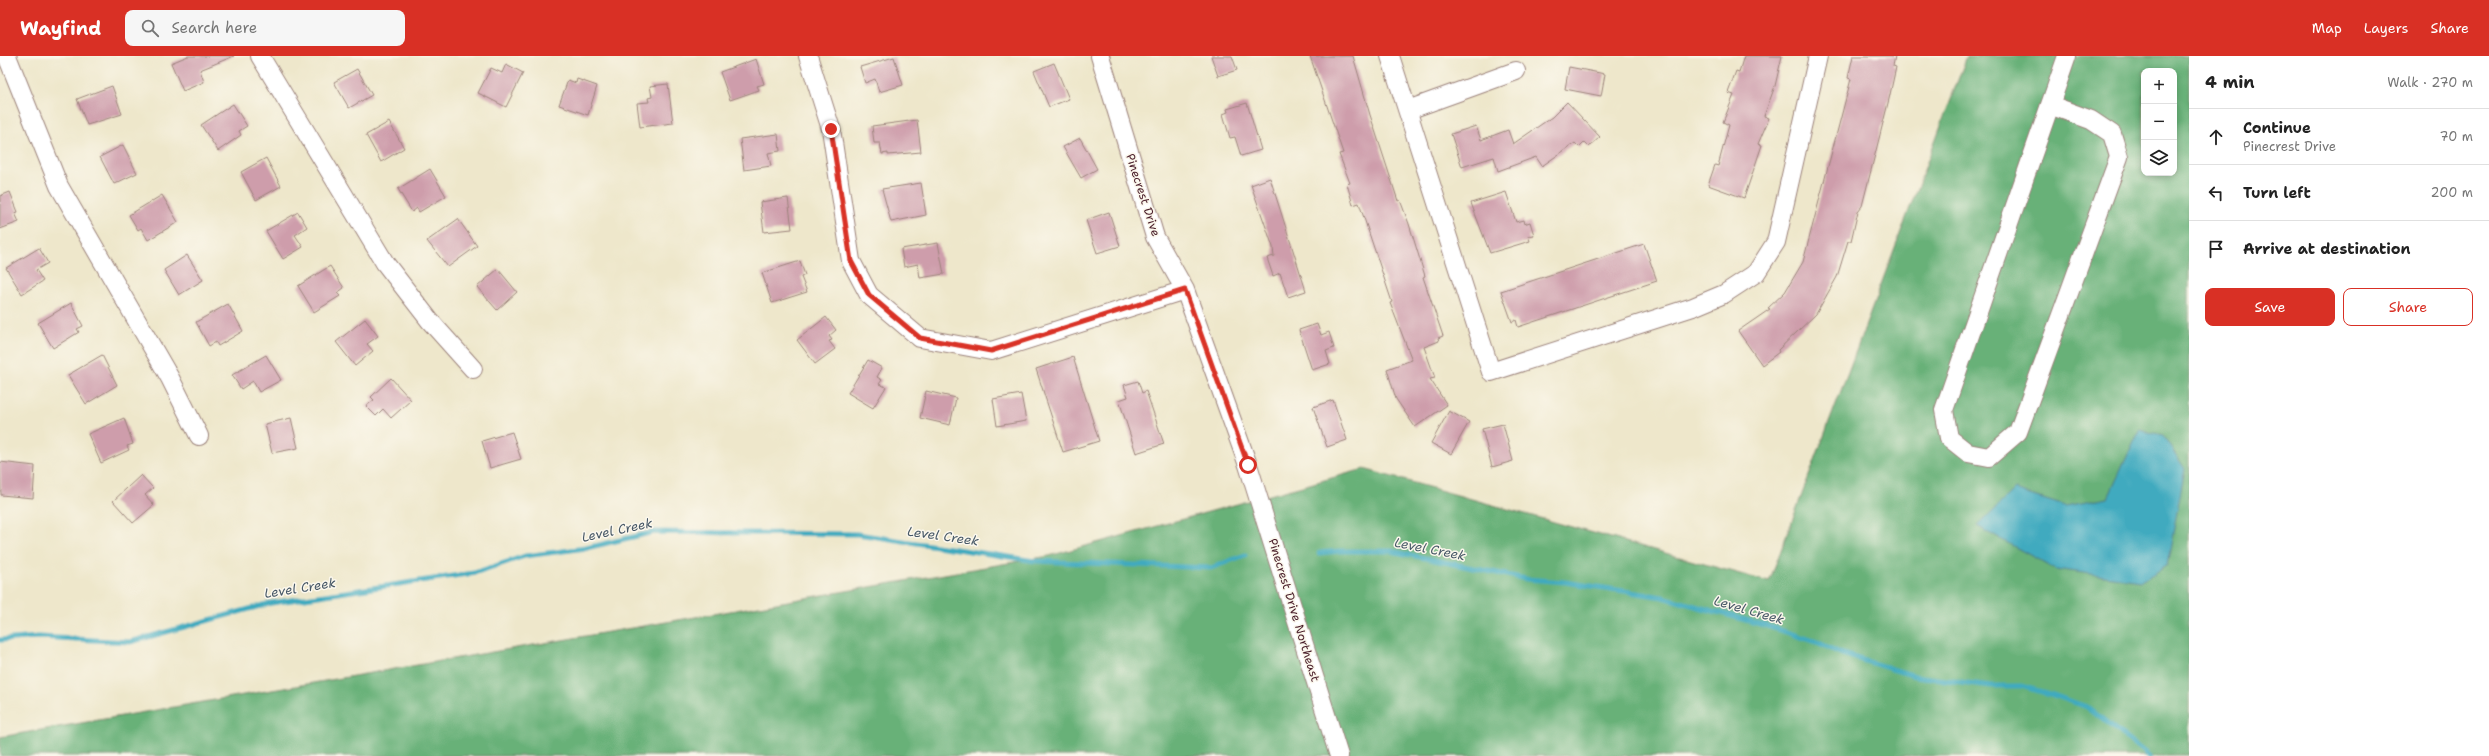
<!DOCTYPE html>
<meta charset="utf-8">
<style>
:root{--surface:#fff;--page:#f6f6f6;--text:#222;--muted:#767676;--line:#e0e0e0;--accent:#d93025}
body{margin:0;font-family:"Shantell Sans",sans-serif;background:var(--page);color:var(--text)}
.controls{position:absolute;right:12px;top:12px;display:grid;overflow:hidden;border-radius:8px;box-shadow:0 2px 6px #0003}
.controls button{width:36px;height:36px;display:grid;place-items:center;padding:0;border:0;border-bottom:1px solid var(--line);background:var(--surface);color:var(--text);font:20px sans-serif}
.stop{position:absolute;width:12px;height:12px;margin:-9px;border:3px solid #d93025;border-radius:50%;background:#fff}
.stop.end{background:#d93025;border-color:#fff;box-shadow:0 1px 4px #0008}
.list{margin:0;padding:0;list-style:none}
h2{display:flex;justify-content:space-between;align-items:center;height:52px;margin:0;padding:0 16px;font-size:17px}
h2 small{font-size:13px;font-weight:400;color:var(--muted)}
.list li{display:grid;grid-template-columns:26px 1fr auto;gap:12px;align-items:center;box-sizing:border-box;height:56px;padding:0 16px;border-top:1px solid var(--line)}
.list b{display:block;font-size:15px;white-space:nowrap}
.list p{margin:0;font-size:13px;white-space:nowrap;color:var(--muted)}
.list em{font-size:13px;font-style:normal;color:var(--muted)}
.actions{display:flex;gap:8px;padding:12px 16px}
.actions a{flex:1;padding:9px 0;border:1px solid var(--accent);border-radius:8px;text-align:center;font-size:14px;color:var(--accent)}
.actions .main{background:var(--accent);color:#fff}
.icon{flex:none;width:22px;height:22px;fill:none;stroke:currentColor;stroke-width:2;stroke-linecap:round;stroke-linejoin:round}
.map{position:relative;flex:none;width:2189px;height:700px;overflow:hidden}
header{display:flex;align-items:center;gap:24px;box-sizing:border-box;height:56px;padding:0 20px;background:var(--accent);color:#fff}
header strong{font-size:19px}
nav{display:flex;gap:22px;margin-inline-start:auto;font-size:14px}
.search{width:280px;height:36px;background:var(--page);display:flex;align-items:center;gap:10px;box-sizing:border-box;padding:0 14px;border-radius:8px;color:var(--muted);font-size:15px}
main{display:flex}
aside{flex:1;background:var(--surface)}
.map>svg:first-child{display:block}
.forest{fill:#68b178;stroke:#596852;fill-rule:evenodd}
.water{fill:#40aabf;stroke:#456475}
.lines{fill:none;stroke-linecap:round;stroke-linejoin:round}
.stream{stroke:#40aabf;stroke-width:5}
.building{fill:#ce9dab}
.minor-casing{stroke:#9c837b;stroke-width:20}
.minor{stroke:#fff;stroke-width:18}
.route{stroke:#d93025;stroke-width:5}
.labels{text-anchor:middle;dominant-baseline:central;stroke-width:3;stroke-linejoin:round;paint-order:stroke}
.street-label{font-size:12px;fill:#4a1f2b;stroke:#fbf7ec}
.water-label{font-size:13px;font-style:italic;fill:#465766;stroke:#fbf7ec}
</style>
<header>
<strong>Wayfind</strong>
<div class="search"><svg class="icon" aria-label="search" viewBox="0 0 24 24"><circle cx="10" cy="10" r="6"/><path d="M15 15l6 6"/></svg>Search here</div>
<nav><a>Map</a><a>Layers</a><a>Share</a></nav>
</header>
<main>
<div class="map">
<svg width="2189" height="700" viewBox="0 0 2189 700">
<rect width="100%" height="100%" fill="#fbf7ec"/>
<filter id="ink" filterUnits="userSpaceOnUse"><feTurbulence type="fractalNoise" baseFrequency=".025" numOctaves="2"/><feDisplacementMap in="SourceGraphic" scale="8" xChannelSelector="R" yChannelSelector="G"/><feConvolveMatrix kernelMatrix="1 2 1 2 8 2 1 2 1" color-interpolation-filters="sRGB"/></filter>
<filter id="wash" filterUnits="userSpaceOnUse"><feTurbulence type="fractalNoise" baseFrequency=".012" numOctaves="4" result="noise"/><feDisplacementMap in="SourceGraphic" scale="16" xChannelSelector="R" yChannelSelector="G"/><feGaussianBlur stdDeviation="0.9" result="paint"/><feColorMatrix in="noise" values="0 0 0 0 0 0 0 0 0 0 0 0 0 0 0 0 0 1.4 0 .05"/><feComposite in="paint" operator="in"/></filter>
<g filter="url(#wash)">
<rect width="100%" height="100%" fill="#eee7cb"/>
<path class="forest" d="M1967 0H2189V700H0V681L1049 500 1364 413 1769 526ZM2144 15H2174V117H2144Z"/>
<path class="water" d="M2139 374 2163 379 2185 413 2167 510 2141 525 2055 513 1977 470 2014 434 2065 450 2108 442Z"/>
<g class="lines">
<path class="stream" d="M1319 497 1340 495H1391L1526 523 1565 526 1663 541 1767 570 1817 586 1842 598 1915 620 1991 630H2021L2056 640 2087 651 2149 700
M0 584 39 581 130 586 271 547 474 517 525 500 586 492 654 476 857 478 1035 505 1211 512 1245 499"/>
</g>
<g id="blocks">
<path class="building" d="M188 0H234L200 14 204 26 183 35 171 7Z
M1211 0H1232L1237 14 1218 20Z
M1310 0H1353L1370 59 1398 145 1400 144 1409 168 1425 220 1423 221 1443 280 1438 282 1439 285 1424 291 1435 322 1430 323 1447 349 1415 371 1396 343 1387 313 1412 304 1390 247 1392 246 1359 147 1353 149 1347 128 1350 127 1339 98 1343 97Z
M1744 0H1782L1775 30 1764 60 1769 62 1758 88 1762 89 1744 142 1708 129 1715 109 1718 110 1729 69 1723 66 1734 39 1728 37 1736 15 1739 16Z
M1853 0H1895L1893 10 1896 11 1889 43 1862 150 1858 155 1851 185H1848L1837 221 1816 258 1778 294 1779 296 1762 309 1738 275 1770 253 1768 252 1785 236 1803 206 1851 23 1848 22Z
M894 1 903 29 879 36 875 23 865 27 860 11Z
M756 3 764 28 757 30 759 34 730 44 720 16Z
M1054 7 1069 43 1049 51 1034 15Z
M506 8 523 17 506 51 478 37 491 12 502 17Z
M1569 11 1605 18 1601 40 1565 33Z
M357 13 372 39 349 52 334 26Z
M577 23 597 30 588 59 559 49 568 24 576 27Z
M668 28 673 67 640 71 637 47 649 46 648 42 652 41 650 30Z
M112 30 122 58 87 69 77 43Z
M1567 46 1600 81 1589 91 1584 86 1579 91 1575 87 1542 110 1536 101 1498 115 1494 101 1462 111 1451 78 1476 70 1481 84 1508 74 1513 88 1552 61Z
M1247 47 1261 94 1241 100 1235 81 1230 82 1223 58 1228 56 1227 53Z
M233 48 247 70 239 75 241 79 218 95 201 69Z
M917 64 921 96 888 99V97L882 98 880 87H874L872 70Z
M389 66 404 92 381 106 366 79Z
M778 78 780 95 768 97 771 110 744 114 740 83Z
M1080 82 1097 113 1081 122 1063 91Z
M123 89 137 117 114 128 100 101Z
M266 102 281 130 256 144 241 116Z
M430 113 446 140 419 156 417 152 412 156 398 133Z
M1270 122 1306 235 1288 241 1280 217 1273 220 1267 202 1274 200 1273 191 1251 129Z
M921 127 926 159 891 166 882 133Z
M10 136 18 156 15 157 19 166 0 173V140Z
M1506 136 1516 166 1523 164 1524 168 1530 166 1534 179 1528 180 1530 185 1490 197 1471 147Z
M162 139 178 166 148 184 141 172 138 174 129 159Z
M788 142 792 173 764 176 760 146Z
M298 156 307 171 295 179 303 191 283 203 266 175Z
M1109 156 1120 190 1097 197 1086 164Z
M458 163 477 190 448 211 427 185Z
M938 187 944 218 920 222 918 208 904 211 901 193Z
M1644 188 1657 225 1518 271 1516 264 1512 266 1501 235Z
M39 192 48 207 36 214 43 225 22 238 6 212Z
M187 199 203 224 179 239 164 214Z
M800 205 805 219 801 221 807 236 772 247 762 217Z
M330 210 344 232 337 237 340 240 314 256 298 230Z
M498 213 517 236 497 254 477 231Z
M71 247 83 270 77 273 79 276 53 292 38 267Z
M228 248 243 275 218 290 216 286 209 290 196 266Z
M826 261 836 274 829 280 832 284 829 285 835 293 815 308 797 284Z
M365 263 378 280 367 288 373 295 355 310 336 286Z
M1317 268 1321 279 1329 276 1334 292 1326 295 1330 308 1312 314 1299 274Z
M102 299 117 329 86 348 68 319Z
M266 299 281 324 259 336 253 325 241 333 232 319Z
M1073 301 1099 385 1063 396 1036 313Z
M868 304 882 312 877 321 882 324 879 328 886 331 873 352 848 337Z
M391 322 411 344 391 362 383 353 376 360 366 350 374 344 371 341Z
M1138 325 1142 337 1146 335 1164 388 1136 397 1119 344 1128 341 1124 329Z
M926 335 956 342 950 369 920 362Z
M1021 338 1026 365 997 370 993 343Z
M1333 344 1347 384 1327 391 1313 351Z
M1449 355 1469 366 1451 398 1431 387Z
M124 362 133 388 127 390 129 394 101 407 88 378Z
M291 362 298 392 272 397 265 368Z
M1503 368 1513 405 1492 411 1482 373Z
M512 376 521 403 490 412 482 385Z
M0 406 35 410 33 442 1 439Z
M141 419 153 432 145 439 154 449 133 467 113 445Z"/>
</g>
</g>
<g filter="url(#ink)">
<use href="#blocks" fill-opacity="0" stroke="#9c837b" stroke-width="1"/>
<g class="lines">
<defs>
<path id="minor" d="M7 0 59 130 170 322 199 380
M260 0 385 207 430 265 473 313
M808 0 831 73 851 205 869 239 920 282 991 295 1185 234
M1100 0 1155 181 1185 234 1248 409 1339 700
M1390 0 1491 316 1693 251 1724 238 1756 217 1776 186 1818 0
M2050 49 2091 64 2112 78 2119 101 2018 376 1989 401 1968 397 1949 382 1944 354 2067 0
M1408 54 1516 15"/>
</defs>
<use href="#minor" class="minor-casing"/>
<use href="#minor" class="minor"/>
</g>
</g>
<g class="lines" filter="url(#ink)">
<path class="route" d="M831 73 851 205 869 239 920 282 991 295 1185 234 1248 409"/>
</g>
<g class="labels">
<g class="street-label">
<text transform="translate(1143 139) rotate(72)">Pinecrest Drive</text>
<text transform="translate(1294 554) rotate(73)">Pinecrest Drive Northeast</text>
</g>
<g class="water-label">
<text transform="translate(617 474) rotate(-12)">Level Creek</text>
<text transform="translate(943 480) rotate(8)">Level Creek</text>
<text transform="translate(1430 493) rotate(11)">Level Creek</text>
<text transform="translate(300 532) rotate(-9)">Level Creek</text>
<text transform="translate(1749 554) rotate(16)">Level Creek</text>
</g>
</g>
</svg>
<div class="controls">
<button>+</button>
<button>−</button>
<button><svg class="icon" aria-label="layers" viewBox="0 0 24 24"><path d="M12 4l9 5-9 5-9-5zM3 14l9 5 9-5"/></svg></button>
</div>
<div class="stop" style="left:1248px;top:409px"></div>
<div class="stop end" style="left:831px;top:73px"></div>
</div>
<aside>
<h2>4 min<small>Walk · 270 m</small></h2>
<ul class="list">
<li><svg class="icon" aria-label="ahead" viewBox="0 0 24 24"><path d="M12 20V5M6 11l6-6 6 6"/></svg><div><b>Continue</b><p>Pinecrest Drive</p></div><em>70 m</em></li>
<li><svg class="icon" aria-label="left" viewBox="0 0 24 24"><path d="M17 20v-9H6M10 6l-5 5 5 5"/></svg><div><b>Turn left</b></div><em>200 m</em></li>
<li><svg class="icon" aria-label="arrive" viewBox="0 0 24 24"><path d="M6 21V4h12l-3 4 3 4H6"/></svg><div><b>Arrive at destination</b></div></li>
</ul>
<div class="actions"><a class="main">Save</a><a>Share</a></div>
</aside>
</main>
